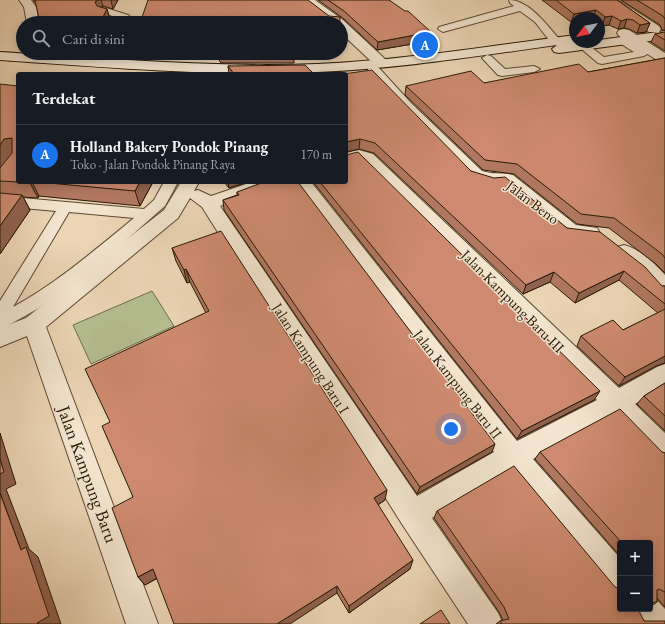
<!DOCTYPE html>
<html lang="id">
<meta charset="utf-8">
<style>
:root{--surface:#171b24;--page:#242831;--text:#f1f3f6;--muted:#9ea1a6;--line:#363941;--accent:#1a73e8}
body{margin:0;font-family:"EB Garamond",serif;background:var(--page);color:var(--text)}
.controls{position:absolute;right:12px;bottom:12px;display:grid;overflow:hidden;border-radius:4px;box-shadow:0 2px 10px #0003}
.controls button{width:36px;height:36px;display:grid;place-items:center;padding:0;border:0;border-bottom:1px solid var(--line);background:var(--surface);color:var(--text);font:20px sans-serif}
.compass{position:absolute;left:569px;top:12px;width:36px;height:36px;border-radius:50%;background:var(--surface);box-shadow:0 2px 10px #0003;rotate:238deg}
.you{position:absolute;left:451px;top:429px;width:14px;height:14px;margin:-10px;border:3px solid #fff;border-radius:50%;background:#1a73e8;box-shadow:0 0 0 6px #1a73e833}
.badge{display:grid;place-items:center;width:26px;height:26px;border-radius:50%;background:var(--accent);color:#fff;font-size:13px;font-weight:700}
.pin{position:absolute;translate:-50% -50%;border:2px solid #fff;box-shadow:0 1px 4px #0006}
.list{margin:0;padding:0;list-style:none}
h2{display:flex;justify-content:space-between;align-items:center;height:52px;margin:0;padding:0 16px;font-size:17px}
h2 small{font-size:13px;font-weight:400;color:var(--muted)}
.list li{display:grid;grid-template-columns:26px 1fr auto;gap:12px;align-items:center;box-sizing:border-box;height:60px;padding:0 16px;border-top:1px solid var(--line)}
.list b{display:block;font-size:15px;white-space:nowrap}
.list p{margin:0;font-size:13px;white-space:nowrap;color:var(--muted)}
.list em{font-size:13px;font-style:normal;color:var(--muted)}
.icon{flex:none;width:22px;height:22px;fill:none;stroke:currentColor;stroke-width:2;stroke-linecap:round;stroke-linejoin:round}
.map{position:relative;flex:none;width:665px;height:624px;overflow:hidden}
.search{position:absolute;background:var(--surface);box-shadow:0 2px 10px #0003;left:16px;top:16px;width:332px;height:44px;display:flex;align-items:center;gap:10px;box-sizing:border-box;padding:0 14px;border-radius:22px;color:var(--muted);font-size:15px}
.panel{position:absolute;background:var(--surface);box-shadow:0 2px 10px #0003;left:16px;top:72px;width:332px;height:112px;border-radius:4px}
.map>svg:first-child{display:block}
.green{fill:#b5be90;stroke:#6f6c4b}
.lines{fill:none;stroke-linecap:round;stroke-linejoin:round}
.lane-casing{stroke:#5a4932;stroke-width:2}
.street-casing{stroke:#5a4932;stroke-width:2}
.secondary-casing{stroke:#291a06;stroke-width:2}
.lane{fill:#f2e4cf;fill-rule:evenodd}
.street{fill:#f2e4cf;fill-rule:evenodd}
.secondary{fill:#f2e4cf;fill-rule:evenodd}
.wall{fill:#b17760;stroke:#291a06}
.shaded-wall{fill:#90614e;stroke:#291a06}
.building{fill:#ce8a70;stroke:#291a06}
.labels{text-anchor:middle;dominant-baseline:central;stroke-width:3;stroke-linejoin:round;paint-order:stroke}
.street-label{font-size:15px;fill:#291a06;stroke:#f2e4cf}
.near-street-label{font-size:18px;fill:#291a06;stroke:#f2e4cf}
</style>
<div class="map">
<svg width="665" height="624" viewBox="0 0 665 624">
<rect width="100%" height="100%" fill="#ebd5b5"/>
<filter id="stains"><feTurbulence type="fractalNoise" baseFrequency=".005" numOctaves="4"/><feColorMatrix values="0 0 0 0 .2 0 0 0 0 .09 0 0 0 0 .02 0 0 0 .5 -.17"/></filter>
<radialGradient id="worn" r=".72"><stop offset=".6" stop-color="#630" stop-opacity="0"/><stop offset="1" stop-color="#630" stop-opacity=".3"/></radialGradient>
<path class="green" d="M152 291 174 326 91 364 73 325Z"/>
<g class="lines">
<defs>
<path id="lane" d="M509 0C529 0 547 25 560 40L561 42 560 44H552L535 22 520 11 443 32 438 29 439 27 514 6 510 3Z
M103 7 128 15 138 23H127L122 19 100 12 98 10 100 8Z
M622 37 649 53 644 56 602 64 598 63 578 46 579 44H587L604 57 634 52 618 42 617 40Z
M115 53H125L119 64 115 65 110 62Z
M487 55 491 56 505 69 534 66 540 69 534 72 502 76 498 75 482 58Z
M164 182H178L165 206 108 256 39 308 0 330V301L56 211 0 206V196L144 209 154 200ZM69 212 134 218C96 249 57 283 13 307Z"/>
<path id="street" d="M19 0H31L36 7 39 23H27L24 7Z
M301 0H315L343 20 385 59 387 62 385 65 380 66 375 65 341 33V23H330Z
M604 0H618L659 26 661 29 659 32H649Z
M624 29 629 30 665 53V63L660 62 619 36 617 33 619 30Z
M374 67 379 68 411 103 482 171C494 175 502 172 513 175L576 225 597 228 600 233 597 238 590 240 564 236 503 185 492 186 470 179 401 109 369 74 367 71 369 68Z
M359 150 373 154 619 388 657 367 665 364V386L635 404 665 433V462L656 459 614 416 533 459 620 558V596L609 592 510 472 432 518 498 613 503 624H468L402 524 202 207 190 198 178 218 46 327 158 624H126L27 336 0 347V328L26 318 164 210 181 182H199L194 191 198 190 211 196 252 182H279L276 186 220 206 417 496 494 452 293 182H311L517 441 597 400 361 162 358 160 346 163V153Z
M624 245C640 249 654 263 665 275V296L657 294 641 275 617 257 614 252 617 247Z
M650 596 655 598 665 609V624H636L628 609H650Z"/>
<path id="secondary" d="M665 31V39L559 53 554 52 552 49 557 45C477 56 397 69 317 72 211 77 105 67 0 60V52C105 58 211 68 317 64 403 60 489 46 575 35V42H579L577 43 599 42V40Z"/>
</defs>
<use href="#lane" class="lane-casing"/>
<use href="#street" class="street-casing"/>
<use href="#secondary" class="secondary-casing"/>
<use href="#lane" class="lane"/>
<use href="#street" class="street"/>
<use href="#secondary" class="secondary"/>
</g>
<path class="wall" d="M33 0H118L113 9 103 6 100 7 107 9 109 16 36 4Z
M318 0H389L430 41 377 50 344 19Z
M542 0H617L650 23 646 32 637 33 629 29 624 28 618 29 609 25 602 26 599 23V18H575V22H571Z
M621 0H665V30H662L660 25Z
M665 32V51L651 42 655 34Z
M144 53H292L294 55V63H221L216 55Z
M665 58V273L656 264 609 228 577 224 514 174 483 170 405 95 406 86 484 83 588 72Z
M228 66 314 74H229Z
M346 74 471 171 567 228 662 286H665V363L656 366 619 386 577 346 581 336 623 330 658 313 619 280 575 303 550 282 523 294 374 153 359 149 346 152Z
M0 84 18 182H153L140 206 39 196 38 198 23 197 30 210 0 254Z
M224 182H248L229 188Z
M313 182H346L594 400 517 439Z
M237 192 492 452 417 494 224 210 223 200 237 195Z
M172 248 385 500 378 505 410 569 349 613 337 593 156 579 145 585 138 577 133 497 110 422 206 313 190 282 187 283 176 261Z
M665 383V431L637 404 644 396Z
M540 452H662L665 453V607L657 598V602L650 607V543H620V556L535 459Z
M437 511 615 587 644 621 665 624H496L500 621 503 620 499 612 434 518Z"/>
<path class="shaded-wall" d="M98 0H101L103 6 97 9 95 2Z
M112 0H118L113 9 111 1Z
M107 9 109 16 106 23H100Z
M596 10 593 18H575V22H571L574 14Z
M612 16 609 25 602 26 605 17Z
M627 19 624 28 618 29 621 21Z
M650 23 646 32 637 33 640 25Z
M341 28H342V36H341Z
M431 32 430 41 377 50 378 42Z
M12 138 18 151 0 170V145L4 139Z
M360 139 359 149 346 152V142Z
M31 182H32L39 196 38 198 30 183Z
M140 182H153L140 206 135 191Z
M228 182H248L229 188Z
M22 195 30 210 0 254V226Z
M186 269 190 282 187 283 184 270Z
M624 271 619 280 575 303 579 293Z
M554 272 550 282 523 294 526 285Z
M665 356V363L656 366 619 386 625 377Z
M600 391 594 400 517 439 522 431Z
M0 433 16 484 6 489 29 549 38 557 61 624H38L21 550 0 493Z
M495 444 492 452 417 494 420 487Z
M387 490 385 500 373 508 374 498Z
M413 560 410 569 349 613V606Z
M153 569 159 577 145 585 138 577Z
M337 586V593L290 624H277Z"/>
<path class="building" d="M35 0H98L95 2 97 6 107 9 100 23H40Z
M148 0H308L329 16 340 17V23H140Z
M328 0H389L405 11H408L431 32 378 42 344 11Z
M556 0H617L650 23 640 25 633 20 627 19 621 21 612 16 605 17 596 10 574 14Z
M637 0H665V19L663 16Z
M665 32V40L655 34Z
M219 53H292L294 55 220 54Z
M665 58V258L662 254 614 218 581 214 517 164 485 160 406 86 471 71 484 83 579 64 588 72Z
M305 65 314 74H234L228 66Z
M372 70 471 171 494 178 505 177 567 228 600 232 645 267 662 286H665V304L624 271 579 293 554 272 526 285 375 143 360 139 346 142V74H343Z
M0 84 18 86V182L0 181V168L12 153V138L4 139 0 145Z
M358 152 360 154 600 391 522 431 320 182H346V155Z
M19 182H31L30 183Z
M38 182H140L135 191Z
M264 182H298L495 444 420 487 223 200 239 195 237 192Z
M0 193 22 195 0 226Z
M221 231 387 490 374 498 413 560 349 606 337 586 277 624H174L153 569 138 577 112 508 133 497 102 426 110 422 85 369 209 311 186 269 184 270 172 248Z
M665 309V356L625 377 581 336 613 320 623 330Z
M665 383V416L644 396Z
M620 409 662 452 665 453V592L659 589 657 590V602L650 603V543H622L540 452Z
M0 459 4 472 0 474Z
M514 466 615 587 620 589V609H638L644 621H665V624H502L500 621 509 619 504 607 437 511Z
M0 493 21 550 26 547 49 616 37 623 38 624H0Z
M441 610 450 624H420Z"/>
<g class="labels">
<g class="street-label">
<text transform="translate(533 202) rotate(37)">Jalan Beno</text>
<text transform="translate(513 301) rotate(45)">Jalan Kampung Baru III</text>
<text transform="translate(311 358) rotate(57)">Jalan Kampung Baru I</text>
<text transform="translate(458 384) rotate(52)">Jalan Kampung Baru II</text>
</g>
<g class="near-street-label">
<text transform="translate(88 474) rotate(70)">Jalan Kampung Baru</text>
</g>
</g>
<rect width="100%" height="100%" filter="url(#stains)"/>
<rect width="100%" height="100%" fill="url(#worn)"/>
</svg>
<div class="controls">
<button>+</button>
<button>−</button>
</div>
<svg class="compass" viewBox="-18 -18 36 36"><path d="M0-13l5 13h-10z" fill="#e53935"/><path d="M0 13l5-13h-10z" fill="#9ea1a6"/></svg>
<div class="you"></div>
<div class="pin badge" style="left:425px;top:45px">A</div>
<div class="search"><svg class="icon" aria-label="search" viewBox="0 0 24 24"><circle cx="10" cy="10" r="6"/><path d="M15 15l6 6"/></svg>Cari di sini</div>
<section class="panel">
<h2>Terdekat<small></small></h2>
<ul class="list">
<li><span class="badge">A</span><div><b>Holland Bakery Pondok Pinang</b><p>Toko · Jalan Pondok Pinang Raya</p></div><em>170 m</em></li>
</ul>
</section>
</div>
